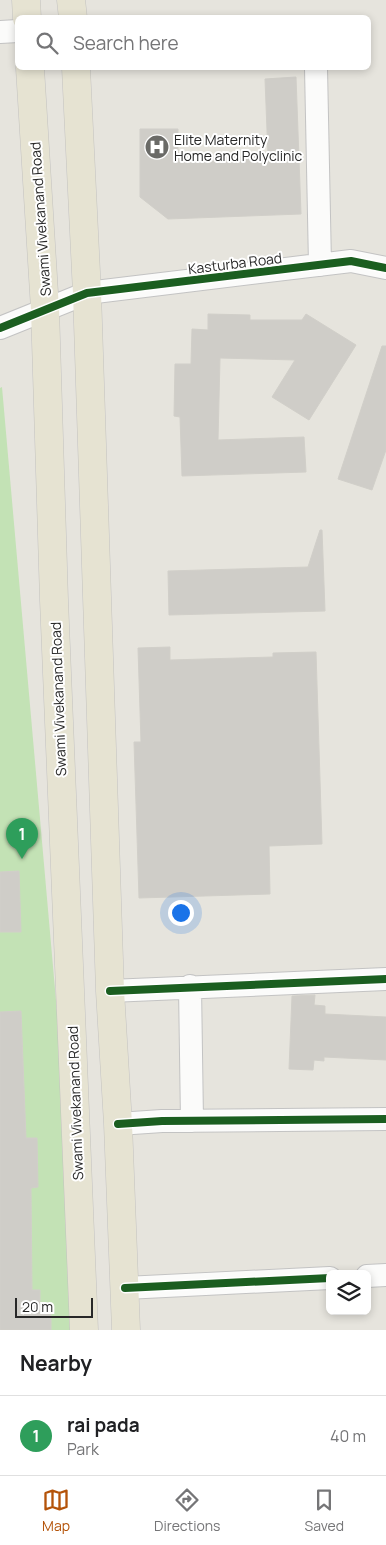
<!DOCTYPE html>
<style>
:root{--surface:#fff;--page:#f2f2f2;--text:#202124;--muted:#757577;--line:#e0e0e0;--accent:#b45309}
body{margin:0;font-family:Manrope,sans-serif;background:var(--page);color:var(--text)}
.controls{position:absolute;right:15px;bottom:15px;display:grid;overflow:hidden;border-radius:8px;box-shadow:0 2px 8px #0003}
.controls button{width:45px;height:45px;display:grid;place-items:center;padding:0;border:0;border-bottom:1px solid var(--line);background:var(--surface);color:var(--text);font:25px sans-serif}
.scale{position:absolute;left:15px;bottom:12px;width:78px;box-sizing:border-box;padding-left:5px;border:2px solid #282828;border-top:0;font-size:14px;line-height:18px;white-space:nowrap;color:#282828;-webkit-text-stroke:4px #fff;paint-order:stroke}
.you{position:absolute;left:180px;top:912px;width:18px;height:18px;margin:-12px;border:4px solid #fff;border-radius:50%;background:#1a73e8;box-shadow:0 0 0 8px #1a73e833}
.badge{display:grid;place-items:center;width:32px;height:32px;border-radius:50%;background:var(--accent);color:#fff;font-size:16px;font-weight:700}
.pin{position:absolute;translate:-50% -41px;filter:drop-shadow(0 1px 2px #0008)}
.pin::after{content:'';position:absolute;top:26px;width:18px;height:15px;background:inherit;clip-path:polygon(0 0,100% 0,50% 100%)}
.list{margin:0;padding:0;list-style:none}
h2{display:flex;justify-content:space-between;align-items:center;height:65px;margin:0;padding:0 20px;font-size:21px}
h2 small{font-size:16px;font-weight:400;color:var(--muted)}
.list li{display:grid;grid-template-columns:32px 1fr auto;gap:15px;align-items:center;box-sizing:border-box;height:80px;padding:0 20px;border-top:1px solid var(--line)}
.list b{display:block;font-size:19px;white-space:nowrap}
.list p{margin:0;font-size:16px;white-space:nowrap;color:var(--muted)}
.list em{font-size:16px;font-style:normal;color:var(--muted)}
.icon{flex:none;width:28px;height:28px;fill:none;stroke:currentColor;stroke-width:2;stroke-linecap:round;stroke-linejoin:round}
.map{position:relative;flex:none;width:386px;height:1330px;overflow:hidden}
.search{position:absolute;background:var(--surface);box-shadow:0 2px 8px #0003;left:15px;right:15px;top:15px;height:55px;display:flex;align-items:center;gap:12px;box-sizing:border-box;padding:0 18px;border-radius:8px;color:var(--muted);font-size:19px}
.sheet{height:145px;background:var(--surface)}
nav{display:flex;justify-content:space-around;align-items:center;box-sizing:border-box;height:70px;border-top:1px solid var(--line);background:var(--surface);font-size:14px;color:var(--muted)}
nav a{display:grid;justify-items:center;gap:2px}
nav .on{color:var(--accent)}
.map>svg:first-child{display:block}
.green{fill:#c3e2b5}
.building{fill:#cfcdc8;stroke:#d1cfc9}
.lines{fill:none;stroke-linecap:round;stroke-linejoin:round}
.street-casing{stroke:#c3c3c3;stroke-width:24}
.primary-casing{stroke:#c3c2c0;stroke-width:29}
.street{stroke:#fbfbfa;stroke-width:22}
.primary{stroke:#e6e3d2;stroke-width:28}
.cycleway-casing{stroke:#fff;stroke-width:11}
.cycleway{stroke:#1b5e20;stroke-width:8}
.labels{text-anchor:middle;dominant-baseline:central;stroke-width:4;stroke-linejoin:round;paint-order:stroke}
.poi-label{font-size:14px;fill:#282828;stroke:#fff;text-anchor:start}
.street-label{font-size:14px;fill:#282828;stroke:#fff}
</style>
<div class="map">
<svg width="386" height="1330" viewBox="0 0 386 1330">
<rect width="100%" height="100%" fill="#e6e4dd"/>
<path class="green" d="M2 387 85 1330H0V388Z"/>
<path class="building" d="M296 77 301 214 168 219 140 197V129H178V159L268 156 265 79Z
M208 314 250 315V320H302L306 314 356 345 309 420 272 397 295 360 220 358 218 440 304 437 306 472 182 476 180 417 174 416 175 364H191L192 329 208 330Z
M382 346H386V450L372 490 338 479Z
M320 530H322L325 611 169 615 168 571 308 567Z
M170 647V660L273 657V653L316 652 322 844 269 846 270 894 139 898 134 742H141L138 648Z
M19 871 21 932H0V872Z
M315 995 314 1005 325 1006V1014L386 1017V1060L324 1057V1061L314 1060 313 1070 289 1069 292 996Z
M21 1011 26 1138H37L38 1187 31 1188 32 1290H40V1305H51V1330H0V1012Z"/>
<g class="lines">
<defs>
<path id="street" d="M0 32 18 31
M316 68 320 265
M0 328 87 293 351 261 386 268
M190 986 192 1121
M110 991 386 979
M118 1124 162 1121 386 1119
M367 1276 386 1275
M125 1288 330 1278"/>
<path id="primary" d="M26 0 27 18
M71 0 73 18
M30 68 45 309 54 600 84 1330
M76 68 87 293 110 991 118 1124 126 1330"/>
</defs>
<use href="#street" class="street-casing"/>
<use href="#primary" class="primary-casing"/>
<use href="#street" class="street"/>
<use href="#primary" class="primary"/>
<defs>
<path id="cycleway" d="M0 328 87 293 351 261 386 268
M110 991 386 979
M118 1124 162 1121 386 1119
M125 1288 330 1278"/>
</defs>
<use href="#cycleway" class="cycleway-casing"/>
<use href="#cycleway" class="cycleway"/>
</g>
<defs>
<symbol id="hospital-disc" viewBox="-11 -11 22 22"><circle r="9.5" fill="#6a6a67" stroke="#fff"/><path d="M-5-5h3v3.5h4V-5h3V5h-3V1.5h-4V5h-3Z" fill="#fff"/></symbol>
</defs>
<g fill-rule="evenodd">
<use href="#hospital-disc" x="143" y="133" width="28" height="28"/>
</g>
<g class="labels">
<g class="poi-label">
<text x="174" y="139">Elite Maternity<tspan x="174" dy="16">Home and Polyclinic</tspan></text>
</g>
<g class="street-label">
<text transform="translate(40 219) rotate(-94)">Swami Vivekanand Road</text>
<text transform="translate(235 263) rotate(-7)">Kasturba Road</text>
<text transform="translate(58 699) rotate(-92)">Swami Vivekanand Road</text>
<text transform="translate(75 1103) rotate(-92)">Swami Vivekanand Road</text>
</g>
</g>
</svg>
<div class="controls">
<button><svg class="icon" aria-label="layers" viewBox="0 0 24 24"><path d="M12 4l9 5-9 5-9-5zM3 14l9 5 9-5"/></svg></button>
</div>
<div class="scale">20 m</div>
<div class="you"></div>
<div class="pin badge" style="left:22px;top:859px;background:#2e9e5b">1</div>
<div class="search"><svg class="icon" aria-label="search" viewBox="0 0 24 24"><circle cx="10" cy="10" r="6"/><path d="M15 15l6 6"/></svg>Search here</div>
</div>
<section class="sheet">
<h2>Nearby<small></small></h2>
<ul class="list">
<li><span class="badge" style="background:#2e9e5b">1</span><div><b>rai pada</b><p>Park</p></div><em>40 m</em></li>
</ul>
</section>
<nav>
<a class="on"><svg class="icon" aria-label="map" viewBox="0 0 24 24"><path d="M3 6l6-2 6 2 6-2v14l-6 2-6-2-6 2zM9 4v14M15 6v14"/></svg>Map</a>
<a><svg class="icon" aria-label="directions" viewBox="0 0 24 24"><path d="M12 3l9 9-9 9-9-9zM9 14v-3h6M13 9l2 2-2 2"/></svg>Directions</a>
<a><svg class="icon" aria-label="saved" viewBox="0 0 24 24"><path d="M7 4h10v16l-5-4-5 4z"/></svg>Saved</a>
</nav>
